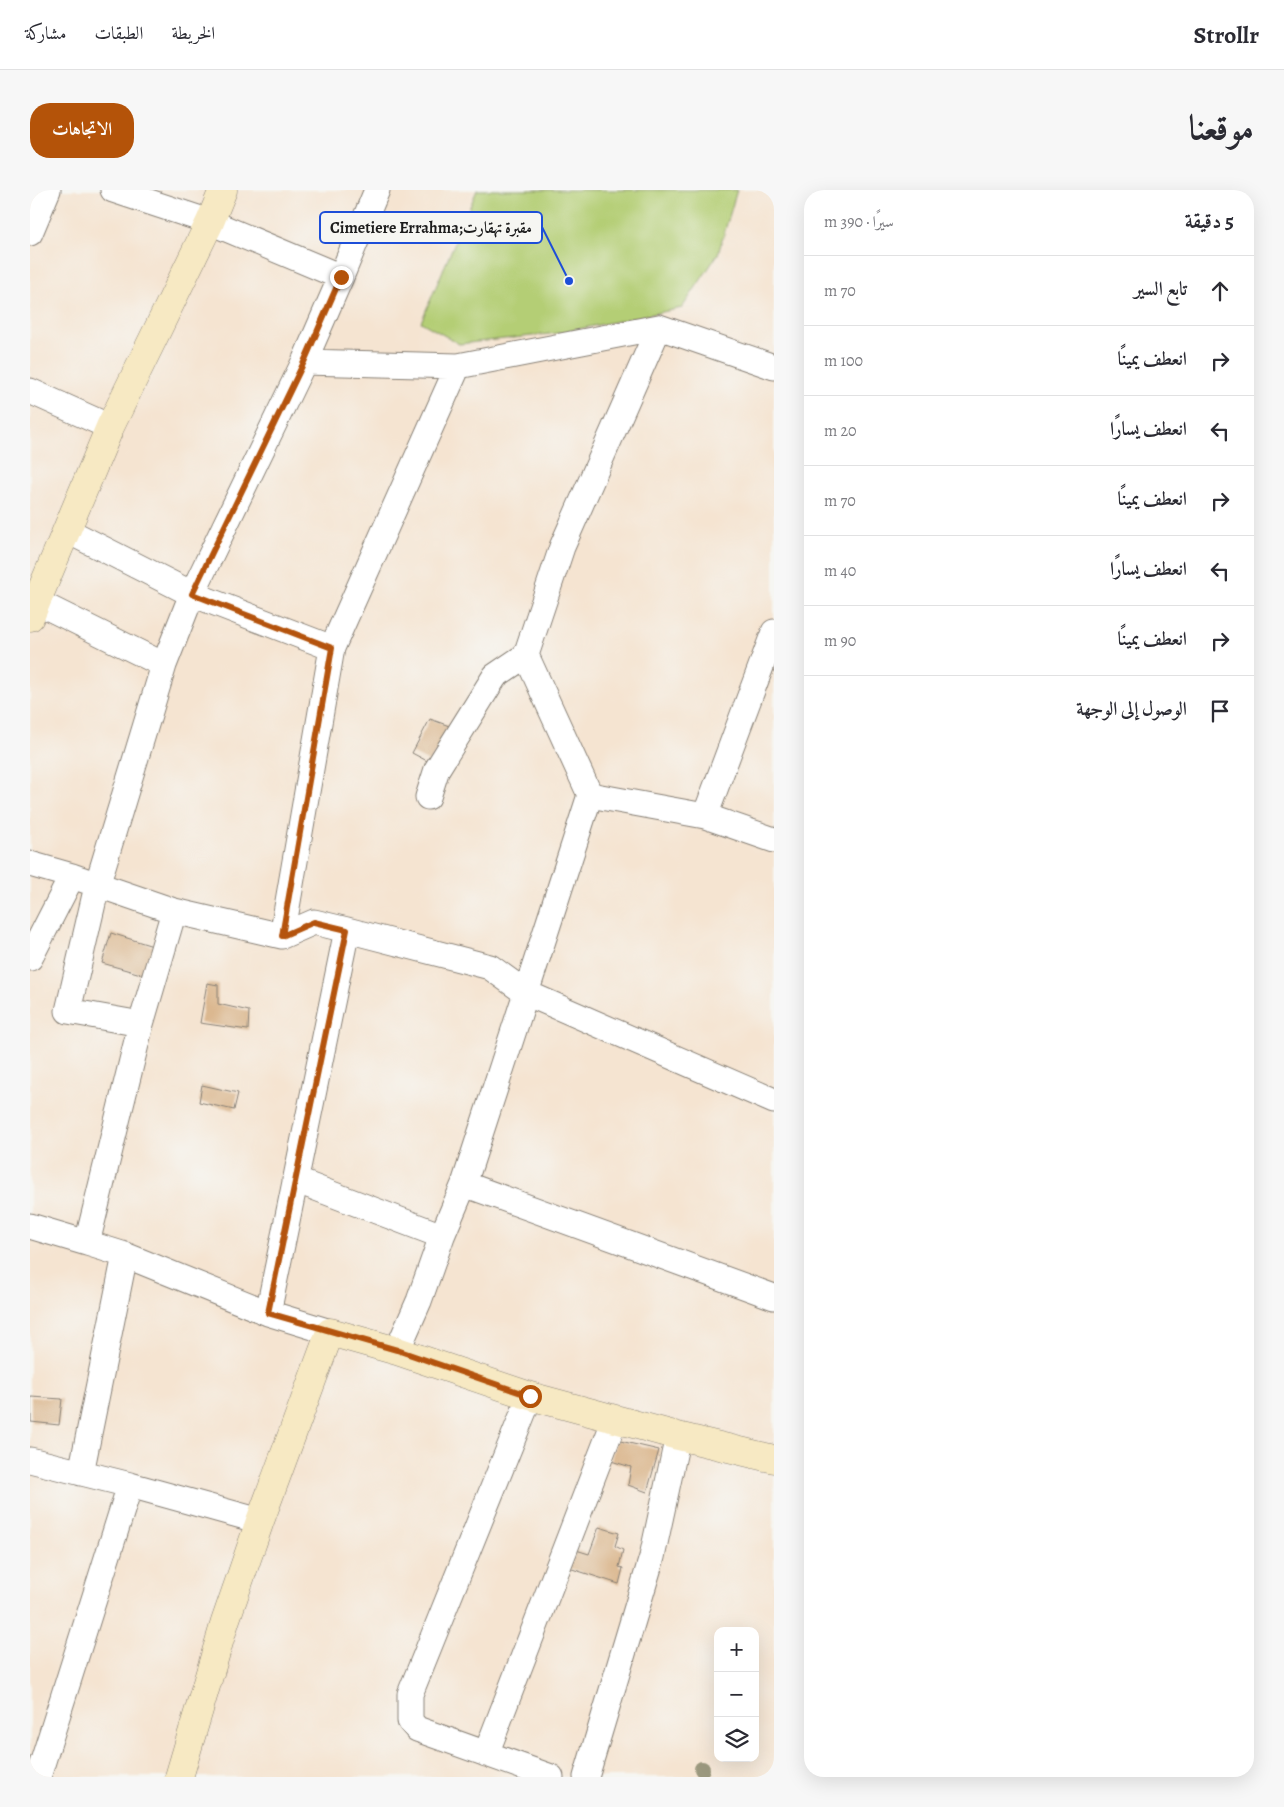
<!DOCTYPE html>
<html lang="ar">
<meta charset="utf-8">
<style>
:root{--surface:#fff;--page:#f7f7f7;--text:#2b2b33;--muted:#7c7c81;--line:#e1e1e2;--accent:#b45309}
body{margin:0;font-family:Alegreya,Amiri,serif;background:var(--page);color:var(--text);direction:rtl}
.controls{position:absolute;right:15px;bottom:15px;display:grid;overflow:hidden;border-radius:10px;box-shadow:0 5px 20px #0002}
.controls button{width:45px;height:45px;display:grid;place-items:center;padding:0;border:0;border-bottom:1px solid var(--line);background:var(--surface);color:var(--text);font:25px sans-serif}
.stop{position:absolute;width:15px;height:15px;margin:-11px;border:4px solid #b45309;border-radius:50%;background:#fff}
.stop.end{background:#b45309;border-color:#fff;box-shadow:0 1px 5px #0008}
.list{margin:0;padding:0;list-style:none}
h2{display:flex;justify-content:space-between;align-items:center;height:65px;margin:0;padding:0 20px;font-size:21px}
h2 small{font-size:16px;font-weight:400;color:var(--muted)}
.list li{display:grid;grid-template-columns:32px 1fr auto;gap:15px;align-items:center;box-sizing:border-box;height:70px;padding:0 20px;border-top:1px solid var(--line)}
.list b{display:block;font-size:19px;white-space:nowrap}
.list em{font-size:16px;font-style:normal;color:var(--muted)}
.icon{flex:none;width:28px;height:28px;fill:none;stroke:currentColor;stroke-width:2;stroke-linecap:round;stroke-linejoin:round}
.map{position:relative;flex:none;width:744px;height:1587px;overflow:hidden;direction:ltr;border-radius:20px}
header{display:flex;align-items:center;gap:30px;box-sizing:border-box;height:70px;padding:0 25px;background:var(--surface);border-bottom:1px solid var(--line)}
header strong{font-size:24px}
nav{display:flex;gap:28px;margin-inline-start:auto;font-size:18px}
.intro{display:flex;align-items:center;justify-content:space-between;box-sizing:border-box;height:120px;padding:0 30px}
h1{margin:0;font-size:35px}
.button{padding:12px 22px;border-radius:20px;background:var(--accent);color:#fff;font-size:18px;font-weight:700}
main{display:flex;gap:30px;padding:0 30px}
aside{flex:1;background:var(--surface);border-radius:20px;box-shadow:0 5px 20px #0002}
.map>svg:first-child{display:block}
.green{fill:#b4ce74;stroke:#687548}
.building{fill:#dbb890}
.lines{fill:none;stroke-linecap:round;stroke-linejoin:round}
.street-casing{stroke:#888076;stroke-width:27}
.secondary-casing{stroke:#888076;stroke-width:29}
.street{stroke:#fff;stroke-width:25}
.secondary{stroke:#f7e9c3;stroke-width:28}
.tree{fill:#9b987e}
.route{stroke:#b45309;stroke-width:6}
.leader{fill:none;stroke:#1d4ed8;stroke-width:2}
.callout-dot{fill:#1d4ed8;stroke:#f6f6f2;stroke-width:2}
.callout{fill:#f6f6f2;stroke:#1d4ed8;stroke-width:2}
.callout-label{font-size:16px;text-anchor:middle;font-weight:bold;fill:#1c1c1c}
</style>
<header>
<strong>Strollr</strong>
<nav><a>الخريطة</a><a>الطبقات</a><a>مشاركة</a></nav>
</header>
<div class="intro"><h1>موقعنا</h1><a class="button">الاتجاهات</a></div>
<main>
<aside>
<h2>5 دقيقة<small>سيرًا · 390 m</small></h2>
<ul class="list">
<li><svg class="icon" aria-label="ahead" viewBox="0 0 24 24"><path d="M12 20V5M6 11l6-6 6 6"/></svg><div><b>تابع السير</b></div><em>70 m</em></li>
<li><svg class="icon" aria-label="right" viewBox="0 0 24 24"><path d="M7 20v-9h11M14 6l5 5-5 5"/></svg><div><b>انعطف يمينًا</b></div><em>100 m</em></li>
<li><svg class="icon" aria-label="left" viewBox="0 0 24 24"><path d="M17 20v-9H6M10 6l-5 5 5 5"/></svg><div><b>انعطف يسارًا</b></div><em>20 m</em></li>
<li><svg class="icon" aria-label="right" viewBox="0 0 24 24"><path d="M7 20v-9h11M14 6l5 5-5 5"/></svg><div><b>انعطف يمينًا</b></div><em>70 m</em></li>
<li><svg class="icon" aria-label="left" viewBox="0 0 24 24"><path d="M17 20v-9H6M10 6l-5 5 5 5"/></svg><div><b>انعطف يسارًا</b></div><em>40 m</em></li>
<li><svg class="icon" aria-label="right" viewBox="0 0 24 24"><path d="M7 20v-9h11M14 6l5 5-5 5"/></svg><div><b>انعطف يمينًا</b></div><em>90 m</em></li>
<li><svg class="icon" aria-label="arrive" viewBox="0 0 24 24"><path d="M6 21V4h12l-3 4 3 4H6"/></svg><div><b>الوصول إلى الوجهة</b></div></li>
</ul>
</aside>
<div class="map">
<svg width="744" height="1587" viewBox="0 0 744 1587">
<rect width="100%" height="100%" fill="#f6f6f2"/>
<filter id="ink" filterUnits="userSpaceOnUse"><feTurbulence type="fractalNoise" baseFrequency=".02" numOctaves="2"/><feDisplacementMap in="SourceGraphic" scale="10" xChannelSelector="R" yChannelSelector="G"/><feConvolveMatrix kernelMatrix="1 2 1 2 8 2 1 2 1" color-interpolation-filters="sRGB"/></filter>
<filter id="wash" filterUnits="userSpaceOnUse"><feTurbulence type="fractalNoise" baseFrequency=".0096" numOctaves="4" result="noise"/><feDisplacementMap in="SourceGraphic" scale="20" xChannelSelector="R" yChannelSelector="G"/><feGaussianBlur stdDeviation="1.12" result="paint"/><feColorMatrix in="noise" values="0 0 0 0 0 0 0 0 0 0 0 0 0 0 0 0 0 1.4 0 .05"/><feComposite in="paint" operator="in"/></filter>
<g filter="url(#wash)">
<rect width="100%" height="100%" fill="#f5e4d1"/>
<path class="green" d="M447 0H707L688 64 652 118 529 143 429 154 391 132Z"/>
<g id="blocks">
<path class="building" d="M400 529 422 537 399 572 382 563Z
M81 743 126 757 118 786 72 773Z
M177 793 188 795V814L219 821 218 840 170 833Z
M172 895 208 903 204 920 169 912Z
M1 1207 32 1209 29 1235 1 1232Z
M586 1250 629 1260 617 1302 598 1295 601 1277 581 1271Z
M569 1337 589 1343 585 1356 593 1360 589 1377 593 1378 589 1394 539 1378 546 1360 559 1364Z"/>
</g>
</g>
<g filter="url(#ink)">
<use href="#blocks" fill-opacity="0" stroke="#888076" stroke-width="1"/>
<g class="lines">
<defs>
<path id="street" d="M83 0 180 32 311 87 274 172
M0 43 18 0
M311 87 347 0
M428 176 629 137 744 177
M0 201 80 237
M36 340 162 404 134 475 67 696 38 821 111 834
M7 412 134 475
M560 605 496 465 532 357 629 137
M398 607 407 579 465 486 496 465
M675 626 744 442
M0 674 42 686 144 721 252 746 284 732 317 740 460 777 496 803 560 605 675 626 744 650
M252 746 302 458 162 404 274 172 428 176 302 458
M0 768 42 686
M265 990 412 1046
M434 994 744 1107
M0 1036 57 1053
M95 1065 57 1053 111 834 144 721
M238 1123 317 740
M367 1161 389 1111 412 1046 434 994 496 803 744 911
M500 1206 380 1504V1531L387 1539 521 1587
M0 1270 100 1295
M51 1283 95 1065 238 1123 300 1142
M456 1564 585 1229
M8 1587 100 1295 230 1331
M556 1587 622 1367 648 1246"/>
<path id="secondary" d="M0 427 80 237 180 32 193 0
M149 1587 195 1432 230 1331 300 1142 367 1161 500 1206 648 1246 744 1269"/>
</defs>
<use href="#street" class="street-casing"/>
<use href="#secondary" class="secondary-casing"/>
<use href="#street" class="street"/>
<use href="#secondary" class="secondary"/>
</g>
<circle class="tree" cx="672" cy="1579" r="8"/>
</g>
<g class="lines" filter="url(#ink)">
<path class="route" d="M311 87 274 172 162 404 302 458 252 746 284 732 317 740 238 1123 367 1160 500 1206"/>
</g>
<path class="leader" d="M539 91L512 37"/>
<circle class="callout-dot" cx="539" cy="91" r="5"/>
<rect class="callout" x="290" y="22" width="222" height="31" rx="5"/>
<g class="callout-label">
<text x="401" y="43">Cimetiere Errahma;مقبرة تهقارت</text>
</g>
</svg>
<div class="controls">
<button>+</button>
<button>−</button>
<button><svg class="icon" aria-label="layers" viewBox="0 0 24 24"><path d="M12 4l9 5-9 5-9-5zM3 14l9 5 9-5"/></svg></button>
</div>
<div class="stop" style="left:500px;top:1206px"></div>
<div class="stop end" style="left:311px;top:87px"></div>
</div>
</main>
